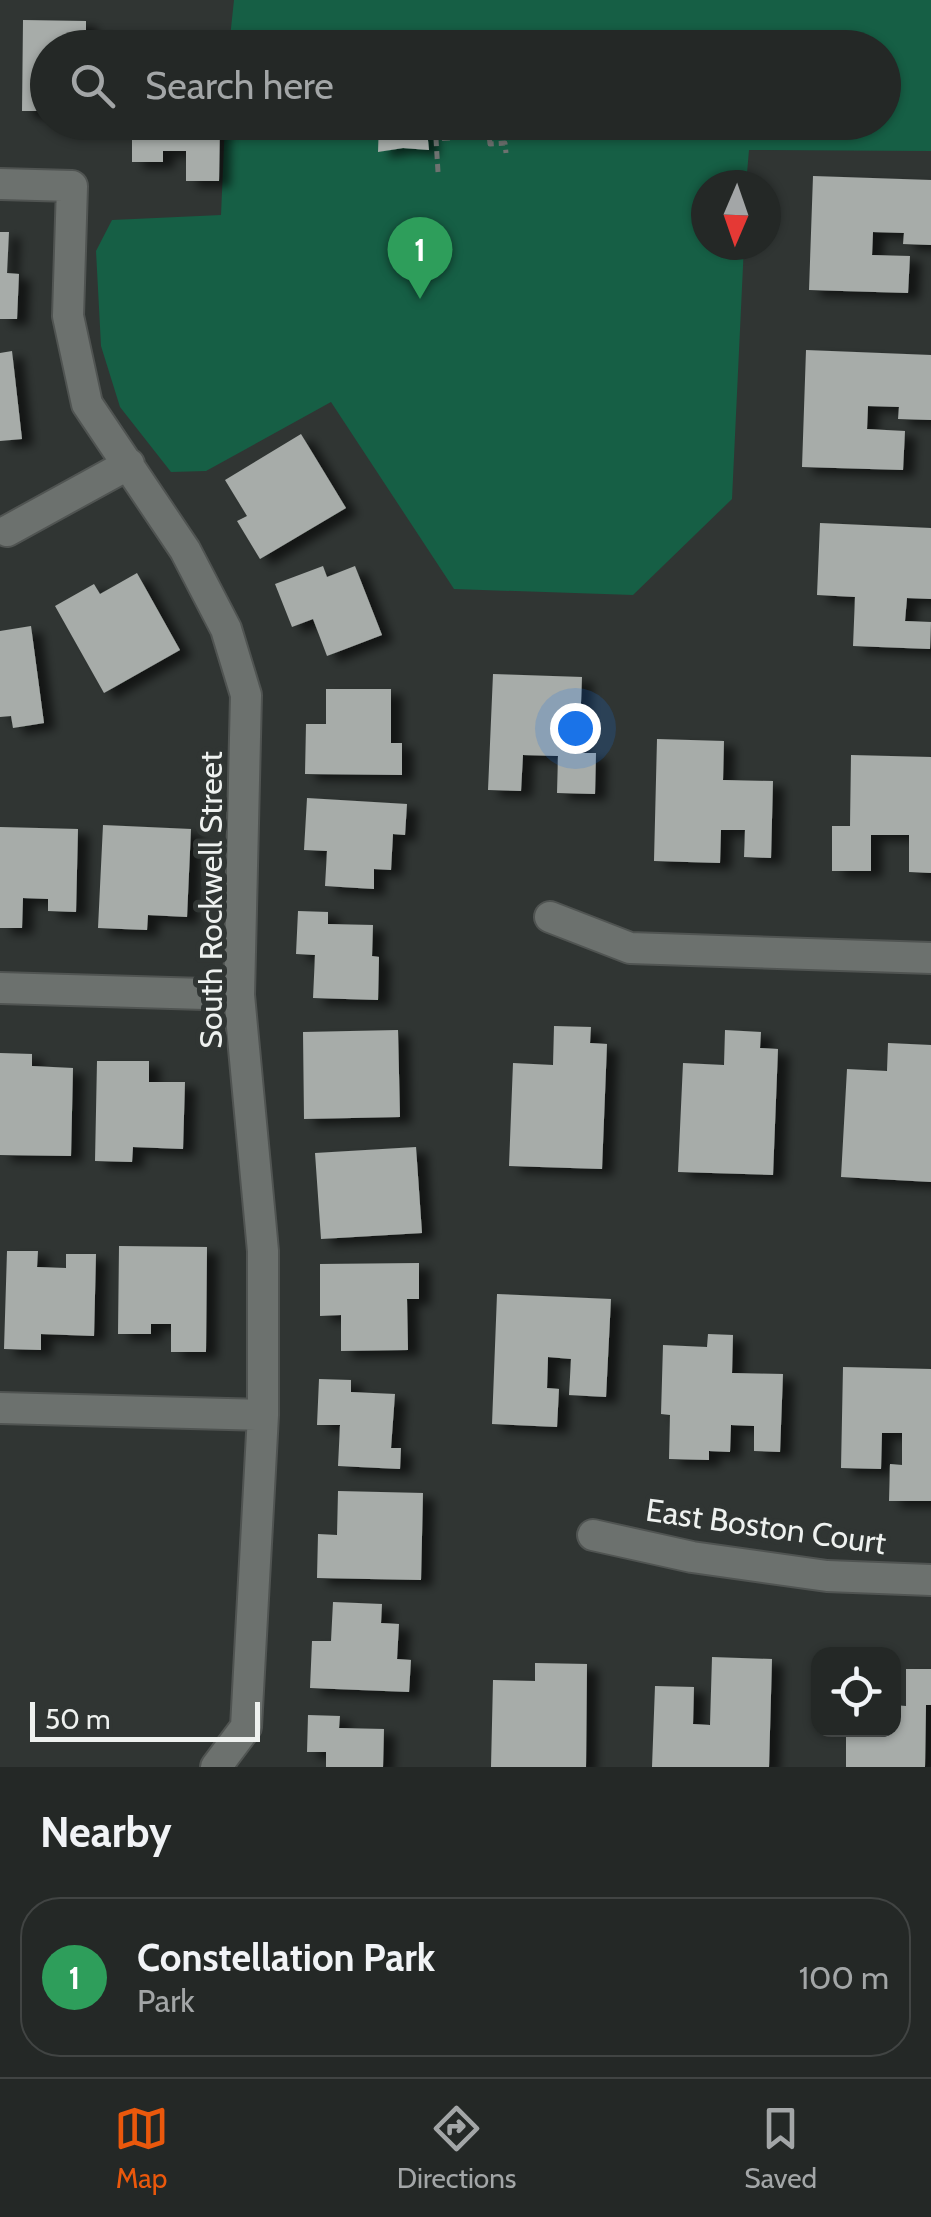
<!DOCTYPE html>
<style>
:root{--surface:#242826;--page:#303432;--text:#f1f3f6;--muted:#a3a6a7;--line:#414443;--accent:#ea580c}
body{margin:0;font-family:Cabin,sans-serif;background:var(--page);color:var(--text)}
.controls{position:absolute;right:30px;bottom:30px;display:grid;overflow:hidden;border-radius:20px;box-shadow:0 2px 8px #0004}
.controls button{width:90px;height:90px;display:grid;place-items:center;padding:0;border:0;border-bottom:2px solid var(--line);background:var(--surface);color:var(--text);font:50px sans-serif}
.compass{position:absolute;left:691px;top:170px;width:90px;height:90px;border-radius:50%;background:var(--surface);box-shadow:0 2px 8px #0004;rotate:182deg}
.scale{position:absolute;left:30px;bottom:25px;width:230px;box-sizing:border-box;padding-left:10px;border:5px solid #eef1ef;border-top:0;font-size:28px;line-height:35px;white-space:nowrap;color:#eef1ef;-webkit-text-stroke:8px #303533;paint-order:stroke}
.you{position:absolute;left:575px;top:728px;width:35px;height:35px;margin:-25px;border:8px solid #fff;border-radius:50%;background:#1a73e8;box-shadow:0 0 0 15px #1a73e833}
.badge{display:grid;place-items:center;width:65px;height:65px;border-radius:50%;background:var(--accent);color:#fff;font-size:32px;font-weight:700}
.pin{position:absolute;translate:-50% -82px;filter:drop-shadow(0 2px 5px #0008)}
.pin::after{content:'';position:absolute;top:52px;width:35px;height:30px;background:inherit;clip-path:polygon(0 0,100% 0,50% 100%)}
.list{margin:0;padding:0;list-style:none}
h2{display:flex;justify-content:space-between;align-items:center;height:130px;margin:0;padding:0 40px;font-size:42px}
h2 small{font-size:32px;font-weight:400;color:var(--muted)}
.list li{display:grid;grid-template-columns:65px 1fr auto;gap:30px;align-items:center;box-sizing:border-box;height:160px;margin:0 20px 20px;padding:0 20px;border:2px solid var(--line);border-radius:40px}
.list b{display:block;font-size:38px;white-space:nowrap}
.list p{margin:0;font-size:32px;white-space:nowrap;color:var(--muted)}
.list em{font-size:32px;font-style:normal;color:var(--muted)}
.icon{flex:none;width:55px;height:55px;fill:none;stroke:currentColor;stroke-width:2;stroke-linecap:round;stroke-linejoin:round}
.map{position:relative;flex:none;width:931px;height:1767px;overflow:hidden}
.search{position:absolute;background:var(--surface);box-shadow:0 2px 8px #0004;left:30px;right:30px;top:30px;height:110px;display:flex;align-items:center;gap:25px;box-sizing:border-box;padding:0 35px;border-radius:55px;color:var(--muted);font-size:38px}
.sheet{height:310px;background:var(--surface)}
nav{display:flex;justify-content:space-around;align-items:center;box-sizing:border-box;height:140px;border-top:2px solid var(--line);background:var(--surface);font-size:28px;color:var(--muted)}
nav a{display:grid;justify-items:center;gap:5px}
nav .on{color:var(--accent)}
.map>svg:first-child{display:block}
.green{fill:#165f45}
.building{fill:#a7aca9;filter:url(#shadow)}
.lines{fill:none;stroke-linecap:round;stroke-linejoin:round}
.street-casing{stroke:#505452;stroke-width:34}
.path{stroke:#6e7270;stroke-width:5;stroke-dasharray:8 5;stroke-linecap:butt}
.street{stroke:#6c716e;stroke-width:30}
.labels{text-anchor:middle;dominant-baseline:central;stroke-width:10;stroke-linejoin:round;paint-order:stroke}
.street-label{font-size:32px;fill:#eef1ef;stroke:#303533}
</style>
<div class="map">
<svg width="931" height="1767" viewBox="0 0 931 1767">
<defs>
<filter id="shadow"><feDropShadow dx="11" dy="6" stdDeviation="5" flood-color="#0009"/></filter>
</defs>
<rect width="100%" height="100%" fill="#303533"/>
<path class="green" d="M234 0H931V151L749 150 746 185H706V245H744L732 499 633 595 454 589 331 402 206 471 171 472 120 407 101 346 96 251 112 220 221 215 225 123 884 122V48L229 47Z"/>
<path class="building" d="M23 20 86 21V32L110 33V48H48V111H22Z
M132 122H220L219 181H186V151H163V162H132Z
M379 122H426L429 150 403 148 378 152Z
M813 176 931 180V245L903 244 904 233 873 232 872 255 910 256 908 293 809 290Z
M0 232H9L7 273 19 274 17 319H0Z
M806 350 931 355V420L898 419 899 407 868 406 867 429 905 431 903 470 802 467Z
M12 351 22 439 0 441V353Z
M301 434 346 508 260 559 237 521 247 516 225 480Z
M820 523 931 528V599L907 598 905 621 931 622 930 649 853 646 855 597 817 595Z
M323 566 327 577 355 566 382 635 327 656 313 619 292 627 275 584Z
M137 573 180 650 104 693 55 606 94 584 100 594Z
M31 626 44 723 13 728 11 716 0 717V631Z
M493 674 582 677 579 753H596L595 794 557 793 558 756 523 755 521 791 488 790Z
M326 689H391V743H402V775L305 774 306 724H326Z
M657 739 724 741 723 780 773 781 771 858 744 857 745 830H721L720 863 654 861Z
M851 755 931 757V873L909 872V835H871V871H832V826H850Z
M307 798 407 804 405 835 393 834 391 870 374 869V889L325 886 327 851 304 850Z
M103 825 191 829 187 917 148 915 147 930 98 928Z
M0 827 78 829 76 912 48 911V899L23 898 22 928H0Z
M298 911 328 912V924L373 925 372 956 379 957 378 1000 313 998 315 955 296 954Z
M554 1026 591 1027 590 1043 607 1044 602 1169 509 1166 513 1063 553 1065Z
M398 1030 400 1117 304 1119 303 1032Z
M725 1030 761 1032 760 1048 778 1049 773 1175 678 1172 683 1063 724 1065Z
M888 1043 931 1045V1182L841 1177 847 1069 887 1071Z
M0 1053 32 1054V1066L73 1068 71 1156 0 1155Z
M97 1061H149V1082H185L183 1149 133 1147 132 1162 95 1161Z
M416 1147 422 1233 321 1239 315 1153Z
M119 1246 207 1247 206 1352H171V1324H151V1334H118Z
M7 1251H38L37 1267 66 1268V1254H96L94 1336 41 1334V1350L4 1349Z
M419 1263V1299H407L408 1350 341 1351V1315L320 1316V1264Z
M497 1294 611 1299 606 1397 569 1395 571 1359 548 1357 547 1388 559 1389 557 1427 492 1424Z
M708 1334 733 1335 732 1373 783 1374 780 1452 754 1451V1426L731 1425 730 1452 709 1451V1460L669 1459 670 1415 661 1414 663 1345 707 1347Z
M843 1367 931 1369V1501H889L890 1464 902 1465V1433H882L881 1469 841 1468Z
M319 1379 351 1380V1392L395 1394 391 1448H401L400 1469 338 1466 340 1425H317Z
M338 1491 423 1493 421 1580 317 1578 318 1534 337 1535Z
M333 1602 382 1604 381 1623 399 1624 397 1659 411 1660 409 1692 310 1688 312 1641H331Z
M712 1657 772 1659 769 1767H652L655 1686 694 1687 693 1724 710 1725Z
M535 1663 587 1664 586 1767H491L493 1680 535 1681Z
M906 1669H931V1705H926L925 1767H846V1730H894V1705L906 1706Z
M308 1715 340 1716 339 1728 384 1729 383 1767H326V1752H307Z"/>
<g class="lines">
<defs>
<path id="street" d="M0 184 72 186 68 316 87 404 185 550 226 629 246 695 239 995 263 1251V1415L246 1727 216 1767
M7 531 129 464
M550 917 630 948 931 958
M0 988 239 995
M0 1408 263 1415
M593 1535 692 1557 827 1576 931 1580"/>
</defs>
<use href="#street" class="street-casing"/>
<path class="path" d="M438 172 436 139 489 135 490 144 505 143 506 153"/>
<use href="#street" class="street"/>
</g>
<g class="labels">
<g class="street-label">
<text transform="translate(210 900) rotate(-90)">South Rockwell Street</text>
<text transform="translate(766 1526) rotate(8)">East Boston Court</text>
</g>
</g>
</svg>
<div class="controls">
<button><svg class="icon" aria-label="locate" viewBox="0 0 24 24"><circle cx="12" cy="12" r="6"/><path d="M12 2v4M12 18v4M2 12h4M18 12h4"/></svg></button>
</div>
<svg class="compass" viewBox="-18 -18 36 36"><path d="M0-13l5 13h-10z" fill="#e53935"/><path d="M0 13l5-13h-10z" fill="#a3a6a7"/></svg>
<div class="scale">50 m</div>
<div class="you"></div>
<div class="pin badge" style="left:420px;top:299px;background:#2e9e5b">1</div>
<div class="search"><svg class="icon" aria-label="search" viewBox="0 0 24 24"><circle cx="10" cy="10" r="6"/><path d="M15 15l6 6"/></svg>Search here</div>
</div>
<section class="sheet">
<h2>Nearby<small></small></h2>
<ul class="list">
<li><span class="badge" style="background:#2e9e5b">1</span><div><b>Constellation Park</b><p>Park</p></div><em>100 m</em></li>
</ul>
</section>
<nav>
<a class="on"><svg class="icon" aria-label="map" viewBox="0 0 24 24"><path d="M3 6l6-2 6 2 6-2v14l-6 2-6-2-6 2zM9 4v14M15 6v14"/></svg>Map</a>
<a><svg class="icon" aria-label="directions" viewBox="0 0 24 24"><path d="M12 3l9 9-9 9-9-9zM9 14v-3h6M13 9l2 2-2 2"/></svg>Directions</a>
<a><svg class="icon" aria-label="saved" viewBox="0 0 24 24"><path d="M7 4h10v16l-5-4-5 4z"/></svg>Saved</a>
</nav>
